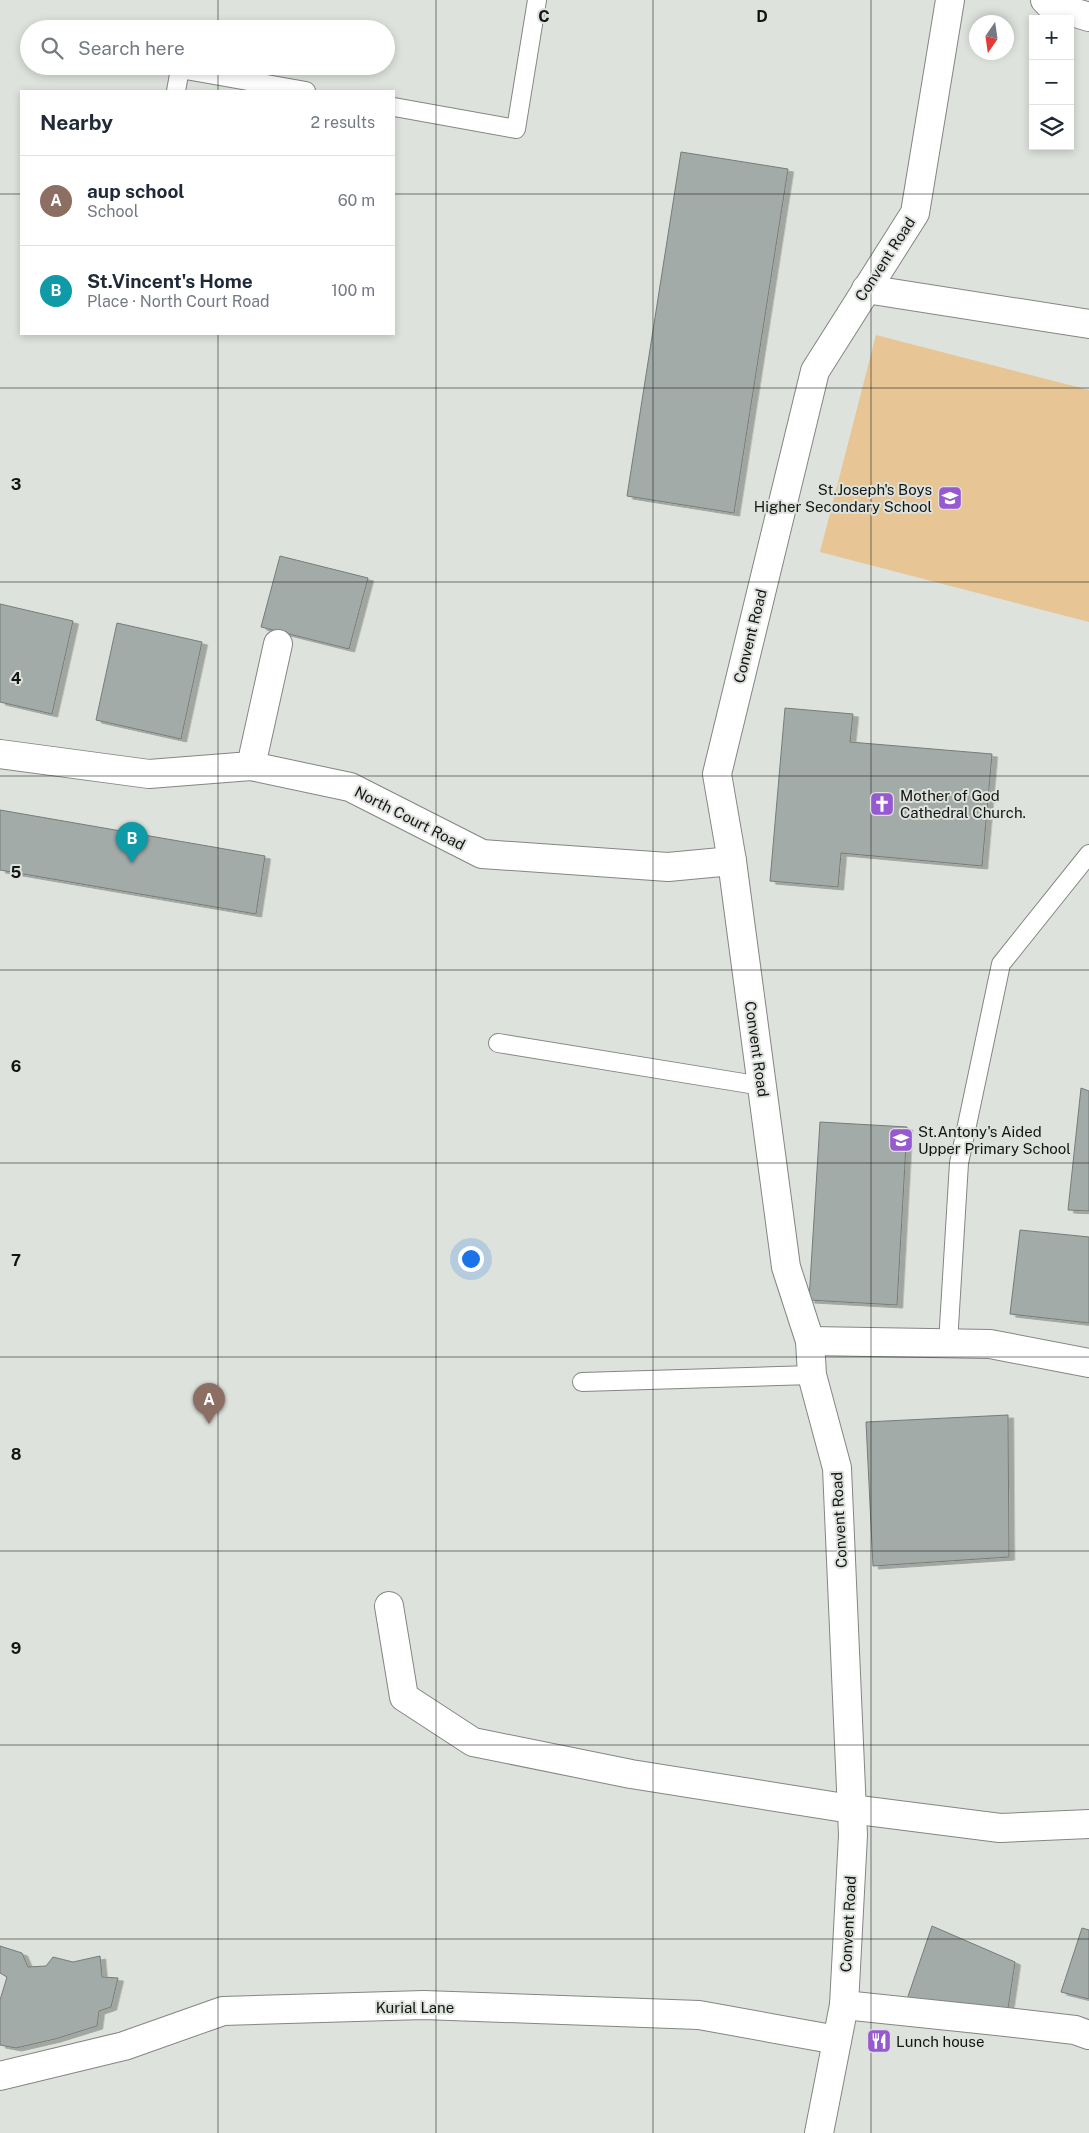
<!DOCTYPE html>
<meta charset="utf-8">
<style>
:root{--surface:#fff;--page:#f2f2f3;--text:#1f2937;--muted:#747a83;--line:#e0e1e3;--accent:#9659cf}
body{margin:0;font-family:"Public Sans",sans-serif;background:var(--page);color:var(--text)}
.controls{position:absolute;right:15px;top:15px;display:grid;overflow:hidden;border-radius:0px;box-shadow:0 2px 8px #0003}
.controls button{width:45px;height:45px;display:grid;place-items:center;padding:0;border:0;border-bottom:1px solid var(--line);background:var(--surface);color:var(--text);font:25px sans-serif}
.compass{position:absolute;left:969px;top:15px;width:45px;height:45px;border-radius:50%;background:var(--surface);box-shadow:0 2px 8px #0003;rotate:193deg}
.you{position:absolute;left:470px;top:1258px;width:18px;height:18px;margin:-12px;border:4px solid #fff;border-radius:50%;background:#1a73e8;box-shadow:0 0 0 8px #1a73e833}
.badge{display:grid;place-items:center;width:32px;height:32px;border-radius:50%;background:var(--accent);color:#fff;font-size:16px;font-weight:700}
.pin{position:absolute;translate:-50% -41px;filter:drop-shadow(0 1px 2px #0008)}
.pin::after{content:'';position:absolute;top:26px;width:18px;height:15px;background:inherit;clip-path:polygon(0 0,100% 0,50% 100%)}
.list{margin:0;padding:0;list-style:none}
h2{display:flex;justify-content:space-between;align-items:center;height:65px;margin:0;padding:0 20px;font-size:21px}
h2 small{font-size:16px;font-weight:400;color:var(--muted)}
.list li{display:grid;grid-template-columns:32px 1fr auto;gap:15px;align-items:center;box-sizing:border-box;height:90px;padding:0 20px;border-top:1px solid var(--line)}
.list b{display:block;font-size:19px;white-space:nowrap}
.list p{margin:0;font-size:16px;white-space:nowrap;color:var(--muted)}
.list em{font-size:16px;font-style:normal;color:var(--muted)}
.icon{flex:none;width:28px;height:28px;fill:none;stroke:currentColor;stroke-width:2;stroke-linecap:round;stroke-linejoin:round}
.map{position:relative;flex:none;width:1089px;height:2133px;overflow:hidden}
.search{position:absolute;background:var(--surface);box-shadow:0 2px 8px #0003;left:20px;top:20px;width:375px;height:55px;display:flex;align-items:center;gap:12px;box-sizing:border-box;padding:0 18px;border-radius:28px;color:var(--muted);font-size:19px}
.panel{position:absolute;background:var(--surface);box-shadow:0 2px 8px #0003;left:20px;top:90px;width:375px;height:245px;border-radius:0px}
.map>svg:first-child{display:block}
.green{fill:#e7c594}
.building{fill:#a3aba9;stroke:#757c7a;filter:url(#shadow)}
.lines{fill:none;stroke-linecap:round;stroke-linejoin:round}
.lane-casing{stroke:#828782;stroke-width:20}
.street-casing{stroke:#828782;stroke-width:30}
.secondary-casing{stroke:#828782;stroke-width:30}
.lane{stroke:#fff;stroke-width:18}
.street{stroke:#fff;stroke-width:28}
.secondary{stroke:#fff;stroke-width:28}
.grid{fill:none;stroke:#131513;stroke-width:1;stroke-opacity:0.55}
.labels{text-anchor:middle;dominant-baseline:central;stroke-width:4;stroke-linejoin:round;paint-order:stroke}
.street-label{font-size:15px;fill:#131513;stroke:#dde2dc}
.poi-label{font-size:15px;fill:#131513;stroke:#dde2dc;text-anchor:start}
.grid-label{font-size:16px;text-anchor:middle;font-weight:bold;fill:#131513;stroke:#dde2dc;stroke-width:4;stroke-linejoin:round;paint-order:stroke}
</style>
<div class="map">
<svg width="1089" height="2133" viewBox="0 0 1089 2133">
<defs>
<filter id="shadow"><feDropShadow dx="5.5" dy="3" stdDeviation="0" flood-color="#0004"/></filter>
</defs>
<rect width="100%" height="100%" fill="#dde2dc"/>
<path class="green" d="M876 335 1089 390V622L820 552Z"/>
<path class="building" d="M681 152 788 169 734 513 627 496Z
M280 556 368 578 349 649 261 627Z
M0 604 73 621 52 714 0 702Z
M117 623 202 642 181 739 96 720Z
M785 708 853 714 850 742 992 754 982 866 841 853 838 887 770 881Z
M0 810 265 856 256 914 0 870Z
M1081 1088 1089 1091V1211L1068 1210Z
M820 1122 907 1127 897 1305 809 1300Z
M1020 1230 1089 1237V1323L1010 1314Z
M1008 1415 1009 1557 873 1566 866 1422Z
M932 1926 1015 1962 1006 2022 903 2011Z
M1082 1928 1089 1930V1999L1061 1992Z
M0 1946 22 1953 28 1967 46 1966 53 1957 73 1962 100 1956 102 1977 118 1978 111 2007 99 2011 97 2026 55 2039 16 2048 0 2045V2000L7 1977 0 1973Z"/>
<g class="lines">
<defs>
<path id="lane" d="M176 91 180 69 306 91
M394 107 516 129 537 0
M498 1043 762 1086
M948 1343 959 1163 1001 964 1089 854
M582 1382 812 1375"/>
<path id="street" d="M866 289 1089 324
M0 754 149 774 251 766 350 787 482 854 668 867 732 861
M251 766 278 644
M810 1341 990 1344 1089 1363
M389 1606 404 1697 473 1742 631 1774 851 1809 1000 1828 1089 1824
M844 2005 1006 2022 1075 2030 1089 2035
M0 2076 124 2046 223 2011 424 2005 699 2015 837 2040"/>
<path id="secondary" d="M1045 0 1050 5 1089 17
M819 2133 844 2005 853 1835 837 1468 812 1375 810 1341 786 1267 732 861 717 774 815 371 915 213 950 0"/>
</defs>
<use href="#lane" class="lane-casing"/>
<use href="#street" class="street-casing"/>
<use href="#secondary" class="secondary-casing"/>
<use href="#lane" class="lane"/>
<use href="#street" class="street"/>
<use href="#secondary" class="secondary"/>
</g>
<path class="grid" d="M218 0V29M436 0V2133M653 0V2133M871 0V2133M218 66V91M0 194H21M394 194H1089M218 334V2133M0 388H1089M0 582H1089M0 776H1089M0 970H1089M0 1163H1089M0 1357H1089M0 1551H1089M0 1745H1089M0 1939H1089"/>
<defs>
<symbol id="school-square" viewBox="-11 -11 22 22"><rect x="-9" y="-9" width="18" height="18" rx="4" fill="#9659cf" stroke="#dde2dc"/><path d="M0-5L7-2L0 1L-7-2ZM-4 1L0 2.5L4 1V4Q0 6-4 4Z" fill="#fff"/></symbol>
<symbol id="church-square" viewBox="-11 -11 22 22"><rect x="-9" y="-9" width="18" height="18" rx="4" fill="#9659cf" stroke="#dde2dc"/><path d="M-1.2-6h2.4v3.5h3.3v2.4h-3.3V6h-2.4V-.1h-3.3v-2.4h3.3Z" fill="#fff"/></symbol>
<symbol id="restaurant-square" viewBox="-11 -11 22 22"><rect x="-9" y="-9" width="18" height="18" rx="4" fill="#9659cf" stroke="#dde2dc"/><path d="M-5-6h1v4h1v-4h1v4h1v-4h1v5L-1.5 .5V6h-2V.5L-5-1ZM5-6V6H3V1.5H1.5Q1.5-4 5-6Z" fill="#fff"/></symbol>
</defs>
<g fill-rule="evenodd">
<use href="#school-square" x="936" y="484" width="28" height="28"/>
<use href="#church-square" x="868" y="790" width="28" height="28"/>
<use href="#school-square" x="887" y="1126" width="28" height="28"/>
<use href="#restaurant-square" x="865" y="2027" width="28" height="28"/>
</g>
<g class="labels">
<g class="street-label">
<text transform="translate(885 259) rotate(-57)">Convent Road</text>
<text transform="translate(750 636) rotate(-76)">Convent Road</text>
<text transform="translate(410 818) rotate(27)">North Court Road</text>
<text transform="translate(757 1049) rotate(82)">Convent Road</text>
<text transform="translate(839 1520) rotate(-93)">Convent Road</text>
<text transform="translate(848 1924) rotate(-87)">Convent Road</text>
<text x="415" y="2007">Kurial Lane</text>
</g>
<g class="poi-label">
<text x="932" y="489" text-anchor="end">St.Joseph's Boys<tspan x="932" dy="17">Higher Secondary School</tspan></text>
<text x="900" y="795">Mother of God<tspan x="900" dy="17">Cathedral Church.</tspan></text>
<text x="918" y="1131">St.Antony's Aided<tspan x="918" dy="17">Upper Primary School</tspan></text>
<text x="896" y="2041">Lunch house</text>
</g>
</g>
<g class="grid-label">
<text x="544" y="22">C</text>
<text x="762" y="22">D</text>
<text x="16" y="490">3</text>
<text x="16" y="684">4</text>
<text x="16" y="878">5</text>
<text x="16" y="1072">6</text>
<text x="16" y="1266">7</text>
<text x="16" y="1460">8</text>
<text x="16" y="1654">9</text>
</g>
</svg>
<div class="controls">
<button>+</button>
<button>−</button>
<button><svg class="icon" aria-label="layers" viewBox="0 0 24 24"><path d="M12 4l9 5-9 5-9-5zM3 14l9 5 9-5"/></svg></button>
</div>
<svg class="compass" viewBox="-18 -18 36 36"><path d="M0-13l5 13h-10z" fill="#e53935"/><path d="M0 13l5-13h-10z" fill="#747a83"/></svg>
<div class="you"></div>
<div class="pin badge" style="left:209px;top:1424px;background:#8d6e63">A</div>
<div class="pin badge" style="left:132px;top:863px;background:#0f9aa8">B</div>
<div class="search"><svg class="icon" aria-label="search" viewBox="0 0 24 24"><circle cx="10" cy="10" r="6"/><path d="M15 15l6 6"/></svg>Search here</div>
<section class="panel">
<h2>Nearby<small>2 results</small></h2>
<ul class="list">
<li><span class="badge" style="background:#8d6e63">A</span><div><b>aup school</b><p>School</p></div><em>60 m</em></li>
<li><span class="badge" style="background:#0f9aa8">B</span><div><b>St.Vincent's Home</b><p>Place · North Court Road</p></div><em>100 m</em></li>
</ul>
</section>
</div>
